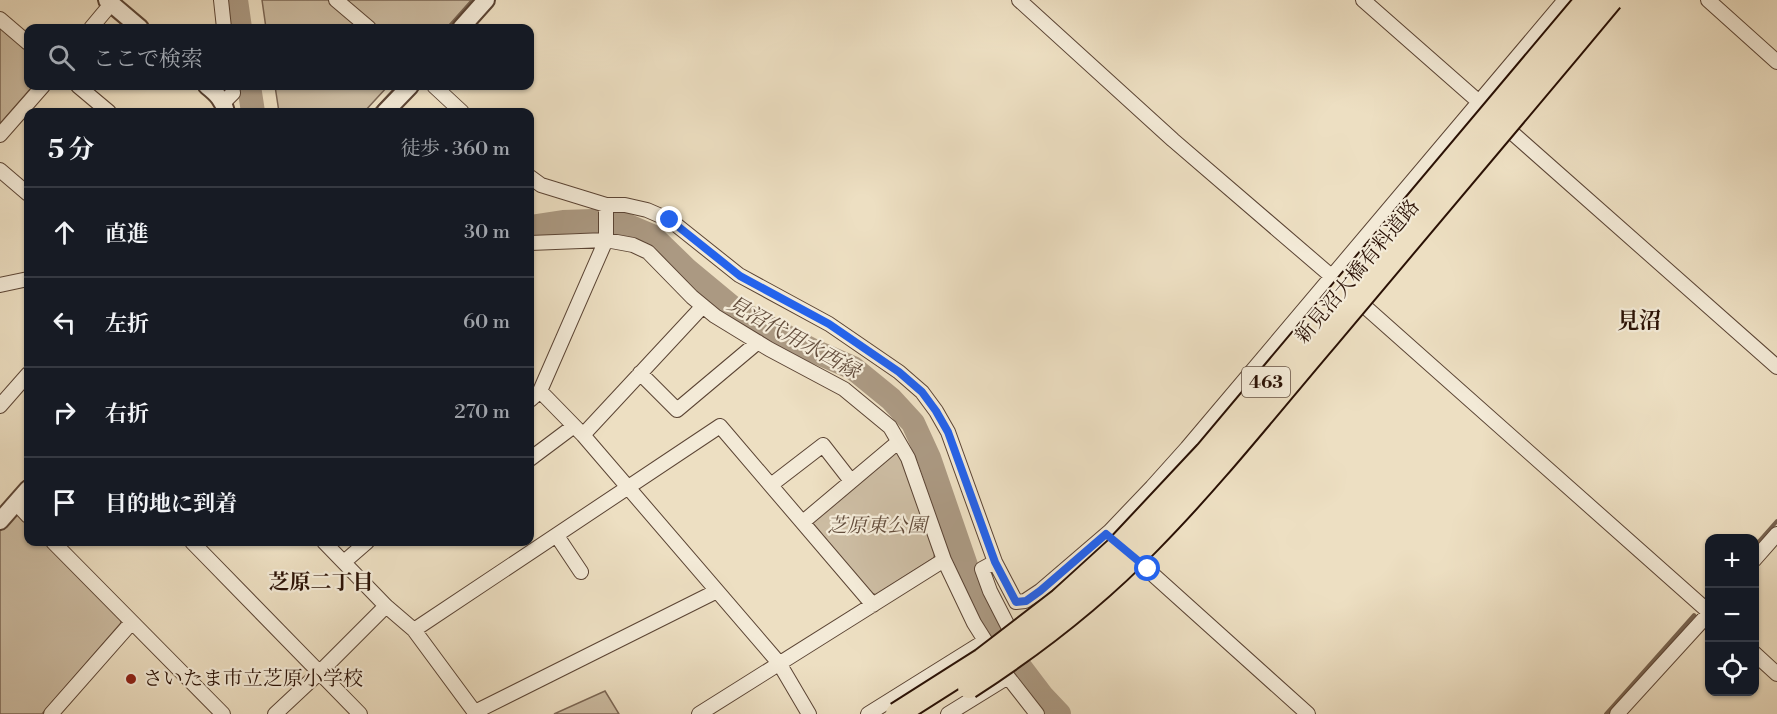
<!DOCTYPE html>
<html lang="ja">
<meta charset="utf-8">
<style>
:root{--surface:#171b24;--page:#20242c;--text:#f1f3f6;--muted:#9ea1a6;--line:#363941}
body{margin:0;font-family:"Libre Bodoni","Noto Serif JP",serif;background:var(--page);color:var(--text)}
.controls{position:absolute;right:18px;bottom:18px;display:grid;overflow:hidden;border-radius:12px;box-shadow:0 2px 4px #0004}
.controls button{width:54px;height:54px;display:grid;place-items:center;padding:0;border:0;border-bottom:2px solid var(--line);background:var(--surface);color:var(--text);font:30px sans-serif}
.stop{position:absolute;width:18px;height:18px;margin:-14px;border:4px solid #2563eb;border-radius:50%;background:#fff}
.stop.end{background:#2563eb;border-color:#fff;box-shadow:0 2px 6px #0008}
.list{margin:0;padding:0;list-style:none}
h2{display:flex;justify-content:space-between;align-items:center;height:78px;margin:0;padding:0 24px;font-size:26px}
h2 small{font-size:20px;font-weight:400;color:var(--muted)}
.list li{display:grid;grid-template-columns:39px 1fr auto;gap:18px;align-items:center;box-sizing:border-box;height:90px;padding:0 24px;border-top:2px solid var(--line)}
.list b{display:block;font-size:22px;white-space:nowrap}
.list em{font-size:20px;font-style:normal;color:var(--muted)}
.icon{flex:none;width:33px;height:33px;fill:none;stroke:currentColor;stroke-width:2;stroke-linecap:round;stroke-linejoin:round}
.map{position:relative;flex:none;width:1777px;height:714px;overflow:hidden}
.search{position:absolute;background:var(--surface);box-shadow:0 2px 4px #0004;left:24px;top:24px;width:510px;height:66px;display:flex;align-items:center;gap:15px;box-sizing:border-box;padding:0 21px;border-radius:12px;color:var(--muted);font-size:22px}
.panel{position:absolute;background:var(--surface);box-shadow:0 2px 4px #0004;left:24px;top:108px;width:510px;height:438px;border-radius:12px}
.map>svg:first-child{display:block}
.green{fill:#ccbca2;stroke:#7b6654;stroke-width:1.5}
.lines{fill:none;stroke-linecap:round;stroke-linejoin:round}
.stream{stroke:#776350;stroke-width:4}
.river{stroke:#ab9982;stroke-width:24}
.minor-casing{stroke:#5b4434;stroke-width:16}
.tertiary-casing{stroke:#5b4434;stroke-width:20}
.minor{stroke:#f3ead7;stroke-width:14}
.tertiary{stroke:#f3ead7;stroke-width:16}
.trunk-bridge-casing{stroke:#2a1105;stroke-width:26;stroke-linecap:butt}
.trunk-bridge{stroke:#eddfc2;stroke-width:22}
.route{stroke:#2563eb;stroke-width:8}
.poi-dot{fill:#8f2418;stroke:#f3ead7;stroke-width:2}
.labels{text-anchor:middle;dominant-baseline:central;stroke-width:4.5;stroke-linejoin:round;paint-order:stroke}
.shield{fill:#f3ead7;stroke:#665244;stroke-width:1.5}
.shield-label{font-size:18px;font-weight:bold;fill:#2a1105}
.street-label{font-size:20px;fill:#2a1105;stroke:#f3ead7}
.park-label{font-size:20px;font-style:italic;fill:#634d3c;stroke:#f3ead7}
.poi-label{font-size:20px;fill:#2a1105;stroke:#f3ead7;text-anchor:start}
.water-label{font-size:21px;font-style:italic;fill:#644e3d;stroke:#f3ead7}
.neighbourhood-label{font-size:21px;font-weight:bold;fill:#2a1105;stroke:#f3ead7}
.quarter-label{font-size:22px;font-weight:bold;fill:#2a1105;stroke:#f3ead7}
</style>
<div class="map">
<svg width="1777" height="714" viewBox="0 0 1777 714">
<rect width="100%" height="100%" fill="#eddfc2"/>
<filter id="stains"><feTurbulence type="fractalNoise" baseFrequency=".00333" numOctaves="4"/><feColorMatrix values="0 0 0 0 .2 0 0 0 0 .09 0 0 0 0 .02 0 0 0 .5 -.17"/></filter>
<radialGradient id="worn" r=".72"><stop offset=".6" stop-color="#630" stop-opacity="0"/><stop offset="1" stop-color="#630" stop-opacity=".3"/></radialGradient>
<path class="green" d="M262 0H328L360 28H266Z
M343 0H476L450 28H375Z
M0 26 28 50V86H33L0 124Z
M275 86H388L364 112H279Z
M899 448 935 551 934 558 876 595 869 592 810 520Z
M15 515H21L28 522V542H47L120 616 121 623 42 714H0V531Z
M605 691 619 714H554Z"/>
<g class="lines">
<path class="stream" d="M448 28 473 0
M374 112 398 86
M1754 547 1777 521
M1606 714 1694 615"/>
<path class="river" d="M236 0 240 28
M249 86 253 112
M530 227 563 222 593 221 626 225 652 236 687 270 734 309 814 351 853 368 891 399 913 423 929 458 972 583 996 630
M1020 667 1042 696 1059 714"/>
<defs>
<path id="minor" d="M221 0 224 28
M336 0 369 28
M1019 0 1173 140 1337 281
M1708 0 1777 62
M0 19 28 43
M91 28 111 4
M78 86 109 112
M434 86 462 112
M224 102 233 93 232 86
M1484 107 1479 102 1565 0
M1500 122 1777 367
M0 135 43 86
M0 170 28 194
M530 177 541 185 606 205V240L540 391 530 400
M606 205H625L647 210 670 220 739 275 829 324 899 372 922 392 936 411 948 432 995 562
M530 243 606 240 633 245 648 252 692 297 715 316 769 349 844 389 890 427 908 458 944 560 974 623 1008 677 1037 714
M0 285 28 279
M1353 296 1710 613
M640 373 677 410 758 342
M540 391 583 435 779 663 809 714
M0 406 28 374
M583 435 703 306
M530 459 574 426
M771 485 823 445 851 481
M16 503 28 516
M803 522 898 442
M557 536 581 572
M53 542 223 714
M192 542 360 714
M324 542 386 606 414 630 476 714
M1129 553 1308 714
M1754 560 1777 534
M344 562 367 542
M414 630 720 426 873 605
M1004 639 1011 632 990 591 982 569 995 562 1016 602 1025 601 1040 591 1110 531 1152 487 1187 448 1479 102 1363 0
M1754 653 1777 674
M475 712 717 591
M51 714 132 622
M275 714 320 672 386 606
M699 714 944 560
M868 714 985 641
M948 714 1008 677
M1617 714 1710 612"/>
<path id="tertiary" d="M107 0 140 28
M461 28 486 0
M207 86C217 94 223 100 226 112
M385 112 410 86
M0 521 28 489"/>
</defs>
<use href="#minor" class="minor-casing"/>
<use href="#tertiary" class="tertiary-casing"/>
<use href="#minor" class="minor"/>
<use href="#tertiary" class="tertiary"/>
<defs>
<path id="trunk-bridge" d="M969 687C1034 645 1096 597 1150 541 1213 477 1269 406 1327 338 1422 225 1517 113 1611 0
M897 714 982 660 1060 600 1116 549 1206 453 1587 0"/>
</defs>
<use href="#trunk-bridge" class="trunk-bridge-casing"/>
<use href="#trunk-bridge" class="trunk-bridge"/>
</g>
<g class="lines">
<path class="route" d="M670 220 740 276 829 324 899 372 922 392 936 411 948 432 995 562 1016 602 1026 601 1040 591 1106 534 1148 569"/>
</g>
<circle class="poi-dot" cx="131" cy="679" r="6"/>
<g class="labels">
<rect class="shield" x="1242" y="367" width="48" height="30" rx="4.5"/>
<g class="shield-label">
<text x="1266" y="382">463</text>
</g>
<g class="street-label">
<text transform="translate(1358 272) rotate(-50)">新見沼大橋有料道路</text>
</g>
<g class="park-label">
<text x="877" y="526">芝原東公園</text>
</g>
<g class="poi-label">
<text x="143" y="679">さいたま市立芝原小学校</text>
</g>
<g class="water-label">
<text transform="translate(793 338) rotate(29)">見沼代用水西縁</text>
</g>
<g class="neighbourhood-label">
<text x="321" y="583">芝原二丁目</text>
</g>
<g class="quarter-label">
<text x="1639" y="321">見沼</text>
</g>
</g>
<rect width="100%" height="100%" filter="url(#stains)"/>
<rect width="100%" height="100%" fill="url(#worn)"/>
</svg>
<div class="controls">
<button>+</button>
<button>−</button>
<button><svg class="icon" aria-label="locate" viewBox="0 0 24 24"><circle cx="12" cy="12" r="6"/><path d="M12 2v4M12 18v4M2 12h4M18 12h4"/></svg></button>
</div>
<div class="stop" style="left:1148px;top:569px"></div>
<div class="stop end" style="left:670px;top:220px"></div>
<div class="search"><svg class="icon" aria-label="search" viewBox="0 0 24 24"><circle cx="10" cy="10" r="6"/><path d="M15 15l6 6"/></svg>ここで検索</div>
<section class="panel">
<h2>5 分<small>徒歩 · 360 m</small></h2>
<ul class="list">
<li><svg class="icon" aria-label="ahead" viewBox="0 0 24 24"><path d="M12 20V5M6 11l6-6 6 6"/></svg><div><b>直進</b></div><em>30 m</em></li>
<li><svg class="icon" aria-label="left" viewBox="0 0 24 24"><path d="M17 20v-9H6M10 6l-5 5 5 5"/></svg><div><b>左折</b></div><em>60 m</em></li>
<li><svg class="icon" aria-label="right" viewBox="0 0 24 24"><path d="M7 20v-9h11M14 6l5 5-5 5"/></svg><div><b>右折</b></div><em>270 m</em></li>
<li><svg class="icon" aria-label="arrive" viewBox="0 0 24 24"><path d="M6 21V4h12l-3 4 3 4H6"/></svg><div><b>目的地に到着</b></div></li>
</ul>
</section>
</div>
